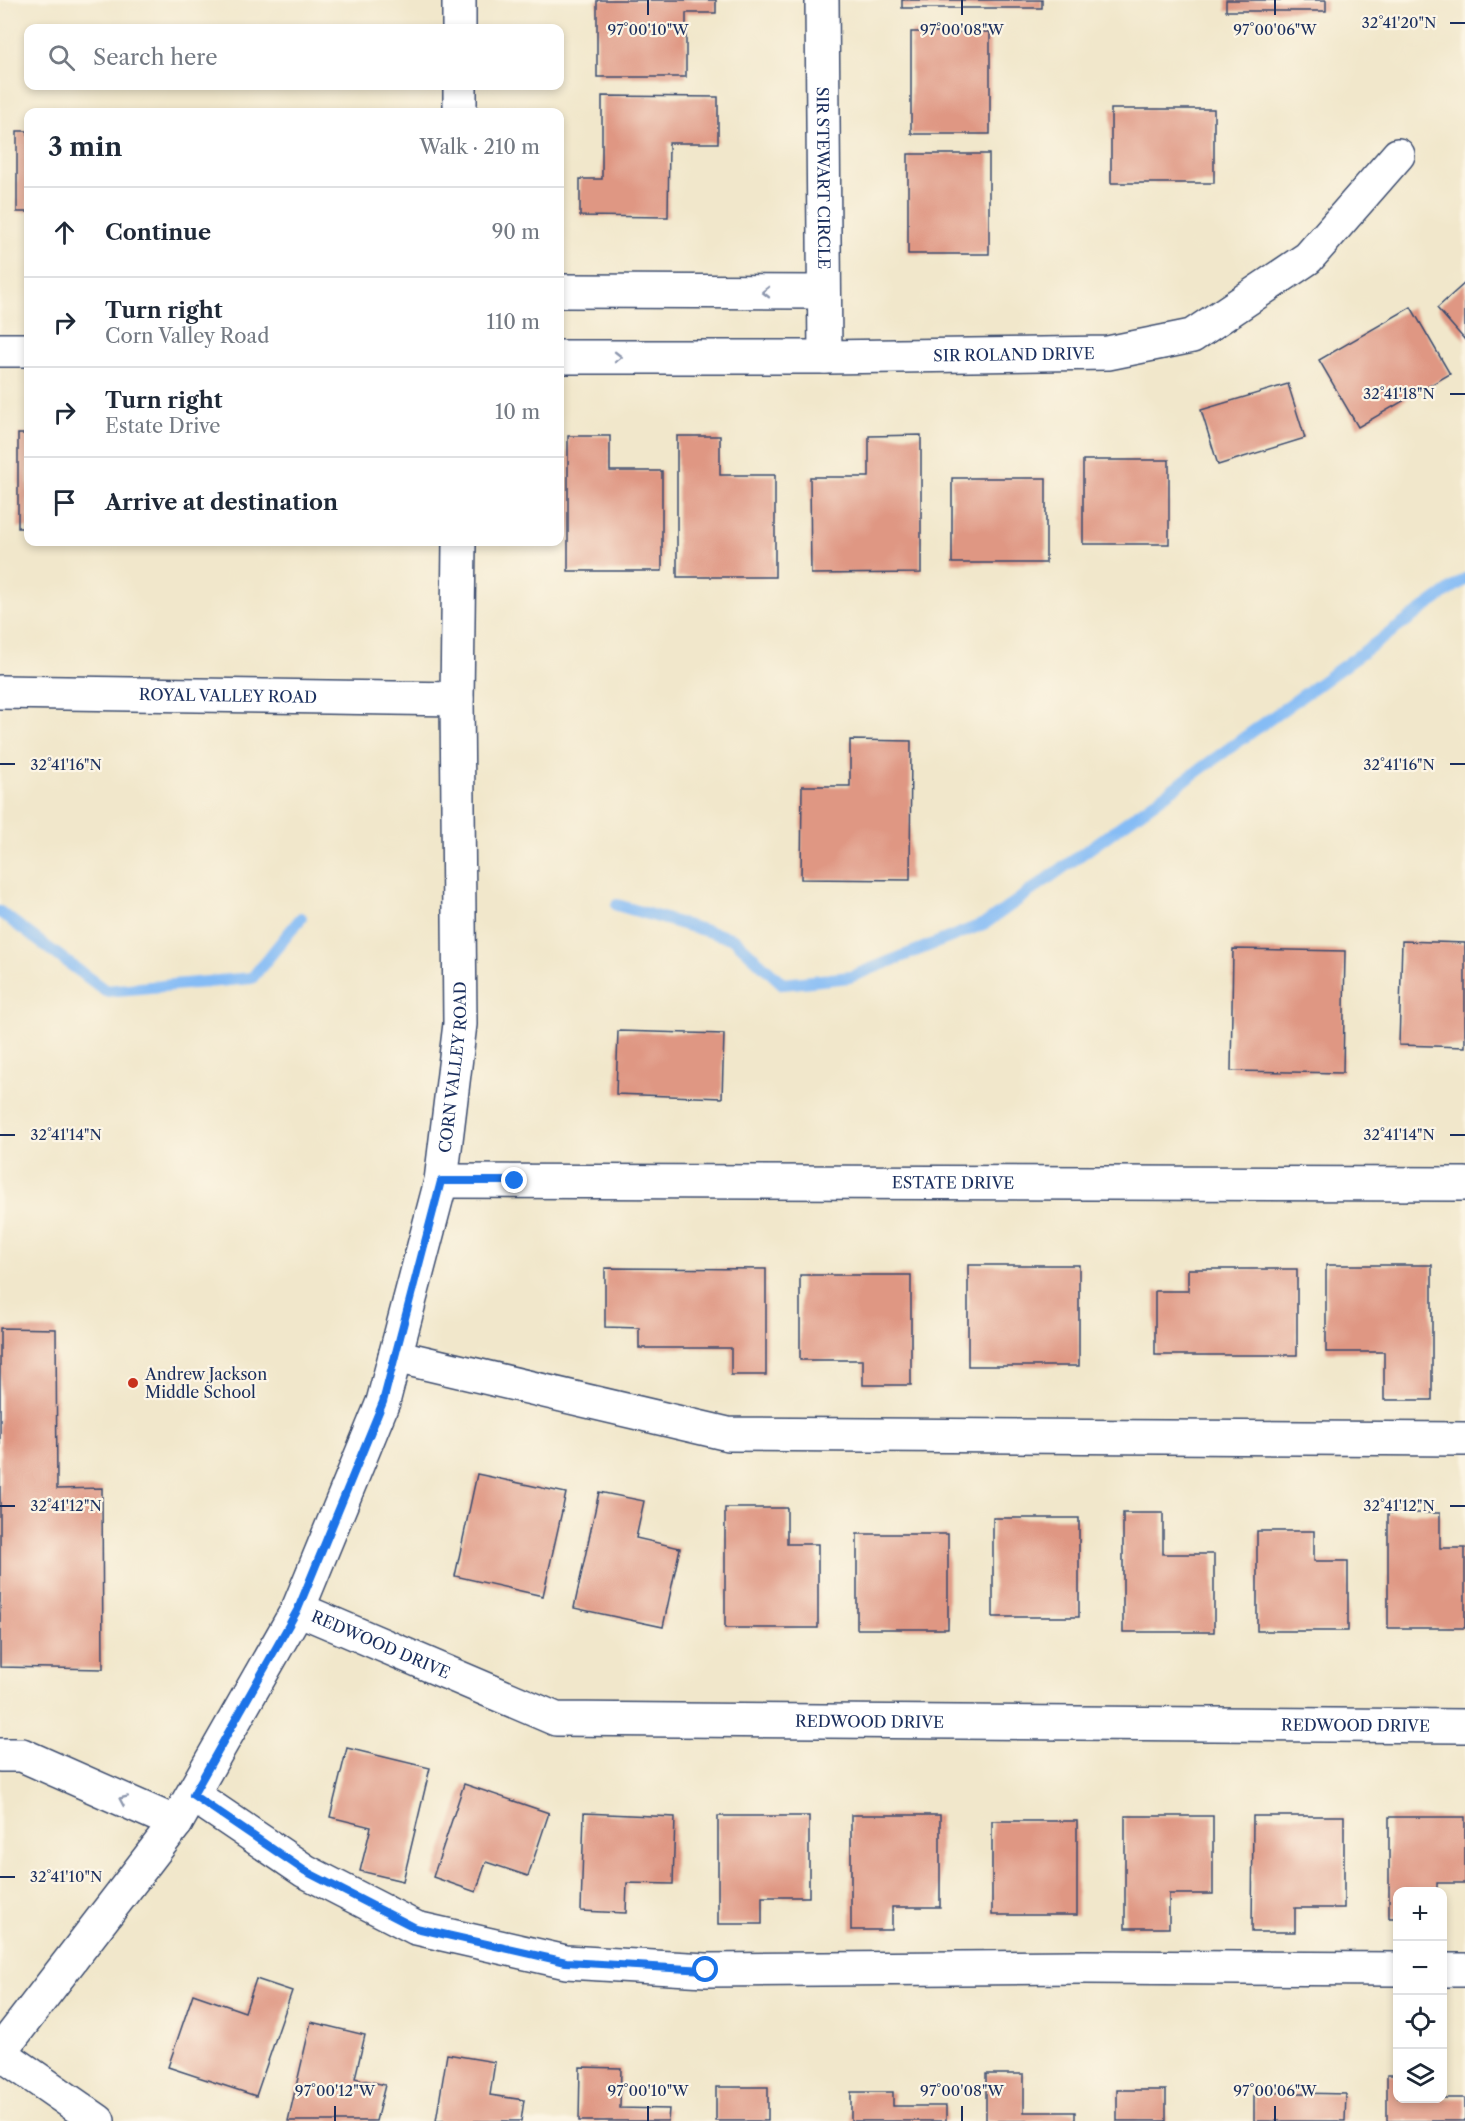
<!DOCTYPE html>
<meta charset="utf-8">
<style>
:root{--surface:#fff;--page:#f2f2f3;--text:#1f2937;--muted:#747a83;--line:#e0e1e3}
body{margin:0;font-family:"Libre Caslon Text",serif;background:var(--page);color:var(--text)}
.controls{position:absolute;right:18px;bottom:18px;display:grid;overflow:hidden;border-radius:12px;box-shadow:0 3px 9px #0003}
.controls button{width:54px;height:54px;display:grid;place-items:center;padding:0;border:0;border-bottom:2px solid var(--line);background:var(--surface);color:var(--text);font:30px sans-serif}
.stop{position:absolute;width:18px;height:18px;margin:-14px;border:4px solid #1a73e8;border-radius:50%;background:#fff}
.stop.end{background:#1a73e8;border-color:#fff;box-shadow:0 2px 6px #0008}
.list{margin:0;padding:0;list-style:none}
h2{display:flex;justify-content:space-between;align-items:center;height:78px;margin:0;padding:0 24px;font-size:26px}
h2 small{font-size:20px;font-weight:400;color:var(--muted)}
.list li{display:grid;grid-template-columns:39px 1fr auto;gap:18px;align-items:center;box-sizing:border-box;height:90px;padding:0 24px;border-top:2px solid var(--line)}
.list b{display:block;font-size:22px;white-space:nowrap}
.list p{margin:0;font-size:20px;white-space:nowrap;color:var(--muted)}
.list em{font-size:20px;font-style:normal;color:var(--muted)}
.icon{flex:none;width:33px;height:33px;fill:none;stroke:currentColor;stroke-width:2;stroke-linecap:round;stroke-linejoin:round}
.map{position:relative;flex:none;width:1465px;height:2121px;overflow:hidden}
.search{position:absolute;background:var(--surface);box-shadow:0 3px 9px #0003;left:24px;top:24px;width:540px;height:66px;display:flex;align-items:center;gap:15px;box-sizing:border-box;padding:0 21px;border-radius:12px;color:var(--muted);font-size:22px}
.panel{position:absolute;background:var(--surface);box-shadow:0 3px 9px #0003;left:24px;top:108px;width:540px;height:438px;border-radius:12px}
.map>svg:first-child{display:block}
.lines{fill:none;stroke-linecap:round;stroke-linejoin:round}
.stream{stroke:#85bcf5;stroke-width:12}
.building{fill:#df9783}
.minor-casing{stroke:#3b4b6e;stroke-width:36}
.major-casing{stroke:#3b4b6e;stroke-width:36}
.minor{stroke:#fff;stroke-width:33}
.major{stroke:#fff;stroke-width:33}
.oneway{stroke:#8d97ae}
.route{stroke:#1a73e8;stroke-width:8}
.ticks{fill:none;stroke:#1b2f5e;stroke-width:2}
.poi-dot{fill:#c8321e;stroke:#fcf5e5;stroke-width:2}
.labels{text-anchor:middle;dominant-baseline:central;stroke-width:4.5;stroke-linejoin:round;paint-order:stroke}
.street-label{font-size:16px;fill:#1b2f5e;stroke:#fcf5e5}
.poi-label{font-size:16px;fill:#1b2f5e;stroke:#fcf5e5;text-anchor:start}
.ticks-label{font-size:15px;text-anchor:middle;fill:#1b2f5e;stroke:#fcf5e5;stroke-width:4.5;stroke-linejoin:round;paint-order:stroke}
</style>
<div class="map">
<svg width="1465" height="2121" viewBox="0 0 1465 2121">
<rect width="100%" height="100%" fill="#fcf5e5"/>
<filter id="ink" filterUnits="userSpaceOnUse"><feTurbulence type="fractalNoise" baseFrequency=".0167" numOctaves="2"/><feDisplacementMap in="SourceGraphic" scale="12" xChannelSelector="R" yChannelSelector="G"/><feConvolveMatrix kernelMatrix="1 2 1 2 8 2 1 2 1" color-interpolation-filters="sRGB"/></filter>
<filter id="wash" filterUnits="userSpaceOnUse"><feTurbulence type="fractalNoise" baseFrequency=".008" numOctaves="4" result="noise"/><feDisplacementMap in="SourceGraphic" scale="24" xChannelSelector="R" yChannelSelector="G"/><feGaussianBlur stdDeviation="1.35" result="paint"/><feColorMatrix in="noise" values="0 0 0 0 0 0 0 0 0 0 0 0 0 0 0 0 0 1.4 0 .05"/><feComposite in="paint" operator="in"/></filter>
<g filter="url(#wash)">
<rect width="100%" height="100%" fill="#f1e7cb"/>
<g class="lines">
<path class="stream" d="M617 905 734 939 783 984 850 977 986 923 1465 579
M0 912 106 991 252 978 301 918"/>
</g>
<g id="blocks">
<path class="building" d="M597 0H716V13H686V77H597Z
M902 0H1042V8H902Z
M1226 0H1326V11H1226Z
M911 32H990V134H911Z
M602 96 718 97V143H669L668 217 580 216V179H602Z
M1111 109H1214V183H1111Z
M17 131H28V212H17Z
M908 154H989V254H908Z
M1465 283V340L1437 308Z
M1411 307 1450 374 1358 427 1319 360Z
M1288 384 1305 438 1218 465 1201 410Z
M18 434H28V528H18Z
M921 435V573L811 574 810 477H869V436Z
M568 436H610V471H662V571H568Z
M677 436H720V475H775V577H677Z
M1083 460H1169V544H1083Z
M952 478H1046V563H952Z
M850 740 911 741 910 880 801 879 802 786H850Z
M1402 941 1465 943V1047L1399 1045Z
M1233 949 1345 951 1343 1073 1231 1071Z
M618 1031 724 1034 722 1098 616 1094Z
M968 1265H1079V1366H968Z
M1326 1265H1432V1400H1384V1352H1326Z
M605 1268 766 1269V1375H731V1348H639V1328L605 1327Z
M1188 1269H1297V1355H1155V1291H1188Z
M800 1275H911V1385H863V1360H800Z
M0 1328 56 1329 57 1489 102 1488 103 1669 0 1667Z
M477 1474 566 1493 543 1596 455 1576Z
M599 1492 644 1501 636 1538 680 1548 663 1627 574 1608Z
M725 1508H787V1544H818V1628H725Z
M1123 1513H1163V1554H1214V1632H1123Z
M1388 1513H1440V1548H1465V1628H1388Z
M993 1518H1079V1617H993Z
M1257 1531H1314V1561H1348V1631H1257Z
M857 1534H948V1629H857Z
M347 1748 430 1768 403 1881 360 1871 371 1827 330 1817Z
M464 1784 549 1813 528 1876 486 1862 476 1892 433 1877Z
M584 1813 675 1817 673 1884 627 1883 626 1913 581 1911Z
M851 1815H940V1907H892V1930H851Z
M718 1816H809V1897H762V1924H718Z
M1125 1816H1213V1894H1169V1928H1125Z
M1253 1816H1344V1908H1295V1932H1252Z
M1389 1817H1465V1883H1437V1892H1398V1918H1389Z
M992 1821H1077V1915H992Z
M256 1979 292 1991 256 2096 168 2067 193 1994 245 2012Z
M311 2022 365 2035 355 2078 385 2085 376 2121H288Z
M447 2054 495 2062 490 2095 524 2100 521 2121H436Z
M580 2067 621 2068 620 2108 669 2109 668 2121H579Z
M986 2074H1024V2112H1075V2121H986Z
M1387 2075H1398V2098H1465V2121H1387Z
M716 2087H768V2121H716Z
M1117 2090H1166V2121H1117Z
M851 2092H893V2106H946V2121H851Z
M1254 2092 1346 2094 1345 2121H1254Z"/>
</g>
</g>
<g filter="url(#ink)">
<use href="#blocks" fill-opacity="0" stroke="#3b4b6e" stroke-width="1.5"/>
<g class="lines">
<defs>
<g id="minor">
<path id="s1" d="M822 0 825 357"/>
<path d="M560 291 824 292"/>
<path d="M0 350H28"/>
<path id="s2" d="M560 357H825L1108 353 1192 336 1308 258 1398 155"/>
<path id="s3" d="M0 692 457 699"/>
<path id="s4" d="M441 1181 1465 1184"/>
<path d="M395 1356 728 1434 1465 1439"/>
<path id="s5" d="M298 1609 556 1719 1465 1726"/>
<path d="M0 1755H22L176 1823"/>
<path d="M193 1795 305 1871 416 1928 566 1962 706 1970 1085 1967 1398 1969"/>
<path d="M1442 1970H1465"/>
<path d="M0 2053 98 2121"/>
</g>
<g id="major">
<path d="M459 0V28"/>
<path d="M460 86V112"/>
<path id="s6" d="M0 2052 176 1823 298 1609 383 1402 441 1181 460 1024 457 699 459 542"/>
</g>
</defs>
<use href="#minor" class="minor-casing"/>
<use href="#major" class="major-casing"/>
<use href="#minor" class="minor"/>
<use href="#major" class="major"/>
</g>
<defs><path id="oneway-chevron" d="M-2-3.5L2.5 0L-2 3.5" fill="none" stroke-width="1.6" stroke-linecap="round" stroke-linejoin="round" transform="scale(1.5)"/></defs>
<g class="oneway">
<use href="#oneway-chevron" transform="translate(766 292) rotate(-180)"/>
<use href="#oneway-chevron" transform="translate(618 357)"/>
<use href="#oneway-chevron" transform="translate(123 1800) rotate(-156)"/>
</g>
</g>
<g class="lines" filter="url(#ink)">
<path class="route" d="M515 1181H441L383 1402 298 1609 193 1795 305 1871 416 1928 566 1962 706 1970"/>
</g>
<path class="ticks" d="M648 0V15M962 0V15M1275 0V15M1450 23H1465M1450 394H1465M0 764H15M1450 764H1465M0 1135H15M1450 1135H1465M0 1506H15M1450 1506H1465M0 1877H15M335 2106V2121M648 2106V2121M962 2106V2121M1275 2106V2121"/>
<circle class="poi-dot" cx="133" cy="1383" r="6"/>
<g class="labels">
<g class="street-label">
<text stroke="none"><textPath href="#s1" startOffset="178">SIR STEWART CIRCLE</textPath></text>
<text stroke="none"><textPath href="#s2" startOffset="454">SIR ROLAND DRIVE</textPath></text>
<text stroke="none"><textPath href="#s3" startOffset="228">ROYAL VALLEY ROAD</textPath></text>
<text stroke="none"><textPath href="#s6" startOffset="1102">CORN VALLEY ROAD</textPath></text>
<text stroke="none"><textPath href="#s4" startOffset="512">ESTATE DRIVE</textPath></text>
<text stroke="none"><textPath href="#s5" startOffset="90">REDWOOD DRIVE</textPath></text>
<text stroke="none"><textPath href="#s5" startOffset="594">REDWOOD DRIVE</textPath></text>
<text stroke="none"><textPath href="#s5" startOffset="1080">REDWOOD DRIVE</textPath></text>
</g>
<g class="poi-label">
<text x="145" y="1374">Andrew Jackson<tspan x="145" dy="18">Middle School</tspan></text>
</g>
</g>
<g class="ticks-label">
<text x="1399" y="28">32°41'20"N</text>
<text x="648" y="35">97°00'10"W</text>
<text x="962" y="35">97°00'08"W</text>
<text x="1275" y="35">97°00'06"W</text>
<text x="1399" y="399">32°41'18"N</text>
<text x="66" y="770">32°41'16"N</text>
<text x="1399" y="770">32°41'16"N</text>
<text x="66" y="1140">32°41'14"N</text>
<text x="1399" y="1140">32°41'14"N</text>
<text x="66" y="1511">32°41'12"N</text>
<text x="1399" y="1511">32°41'12"N</text>
<text x="66" y="1882">32°41'10"N</text>
<text x="335" y="2096">97°00'12"W</text>
<text x="648" y="2096">97°00'10"W</text>
<text x="962" y="2096">97°00'08"W</text>
<text x="1275" y="2096">97°00'06"W</text>
</g>
</svg>
<div class="controls">
<button>+</button>
<button>−</button>
<button><svg class="icon" aria-label="locate" viewBox="0 0 24 24"><circle cx="12" cy="12" r="6"/><path d="M12 2v4M12 18v4M2 12h4M18 12h4"/></svg></button>
<button><svg class="icon" aria-label="layers" viewBox="0 0 24 24"><path d="M12 4l9 5-9 5-9-5zM3 14l9 5 9-5"/></svg></button>
</div>
<div class="stop" style="left:706px;top:1970px"></div>
<div class="stop end" style="left:515px;top:1181px"></div>
<div class="search"><svg class="icon" aria-label="search" viewBox="0 0 24 24"><circle cx="10" cy="10" r="6"/><path d="M15 15l6 6"/></svg>Search here</div>
<section class="panel">
<h2>3 min<small>Walk · 210 m</small></h2>
<ul class="list">
<li><svg class="icon" aria-label="ahead" viewBox="0 0 24 24"><path d="M12 20V5M6 11l6-6 6 6"/></svg><div><b>Continue</b></div><em>90 m</em></li>
<li><svg class="icon" aria-label="right" viewBox="0 0 24 24"><path d="M7 20v-9h11M14 6l5 5-5 5"/></svg><div><b>Turn right</b><p>Corn Valley Road</p></div><em>110 m</em></li>
<li><svg class="icon" aria-label="right" viewBox="0 0 24 24"><path d="M7 20v-9h11M14 6l5 5-5 5"/></svg><div><b>Turn right</b><p>Estate Drive</p></div><em>10 m</em></li>
<li><svg class="icon" aria-label="arrive" viewBox="0 0 24 24"><path d="M6 21V4h12l-3 4 3 4H6"/></svg><div><b>Arrive at destination</b></div></li>
</ul>
</section>
</div>
